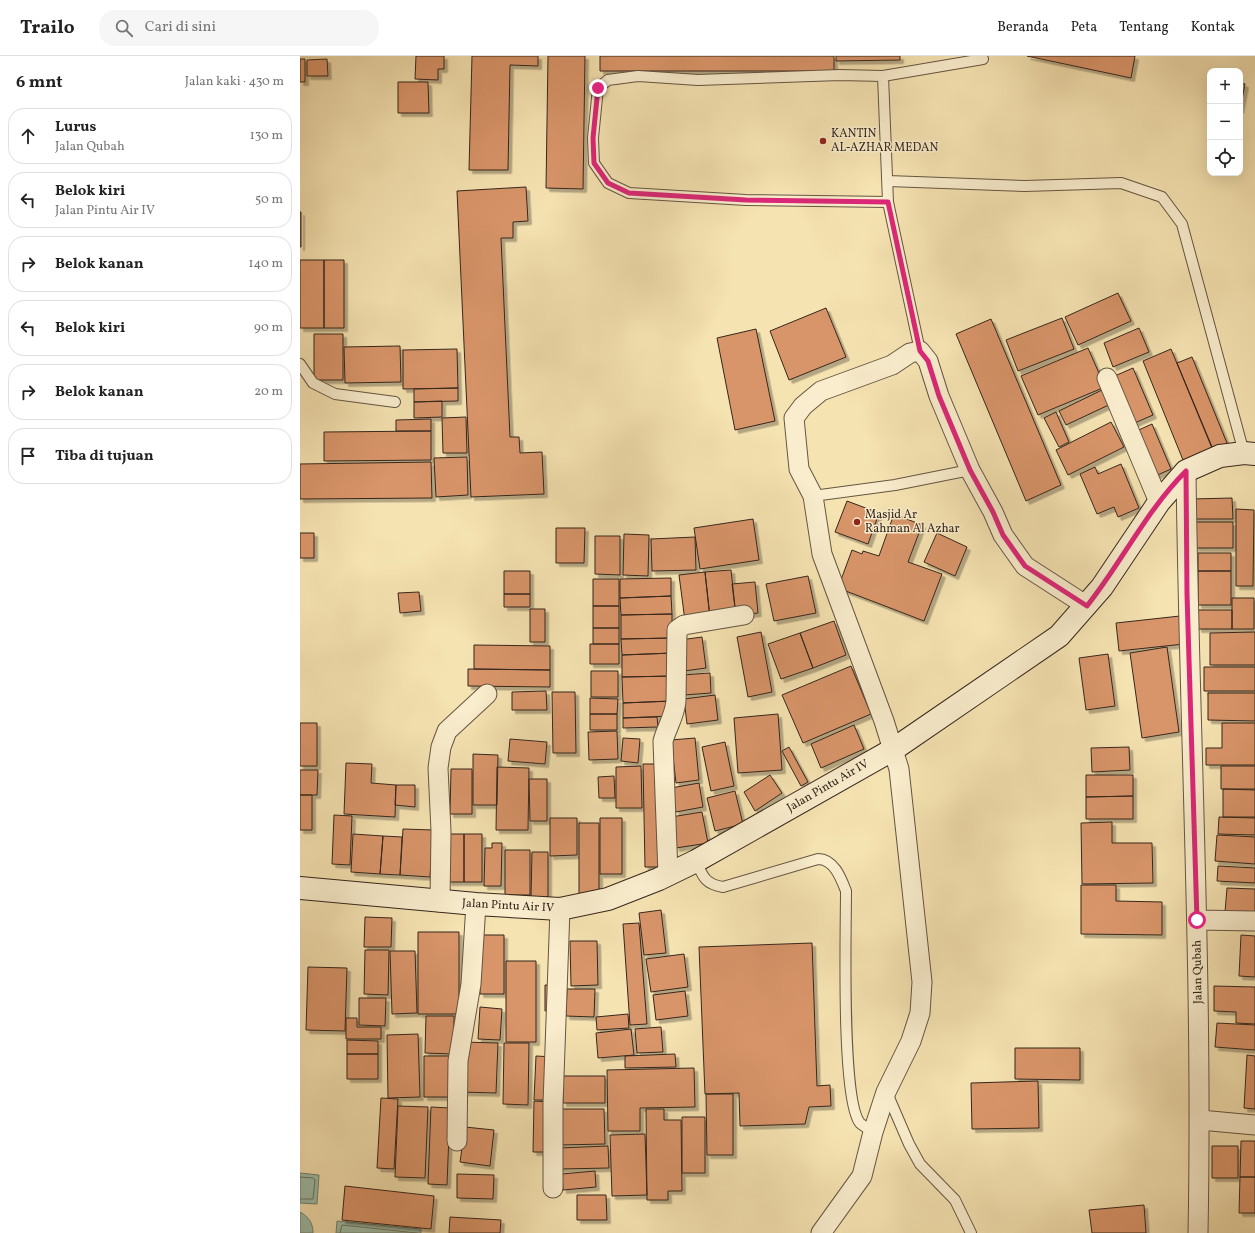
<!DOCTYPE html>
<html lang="id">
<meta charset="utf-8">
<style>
:root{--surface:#fff;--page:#f6f6f6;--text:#222;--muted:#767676;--line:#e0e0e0}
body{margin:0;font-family:Vollkorn,serif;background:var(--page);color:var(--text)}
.controls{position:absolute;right:12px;top:12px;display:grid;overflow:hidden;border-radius:8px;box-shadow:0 4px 16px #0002}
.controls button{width:36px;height:36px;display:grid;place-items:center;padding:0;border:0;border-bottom:1px solid var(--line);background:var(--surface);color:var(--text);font:20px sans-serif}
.stop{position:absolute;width:12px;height:12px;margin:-9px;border:3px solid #db2777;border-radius:50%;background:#fff}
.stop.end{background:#db2777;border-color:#fff;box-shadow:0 1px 4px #0008}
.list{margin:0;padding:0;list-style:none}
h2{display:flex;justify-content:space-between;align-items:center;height:52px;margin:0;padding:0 16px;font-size:17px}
h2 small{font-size:13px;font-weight:400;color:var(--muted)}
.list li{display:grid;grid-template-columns:26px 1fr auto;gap:12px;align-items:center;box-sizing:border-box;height:56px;margin:0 8px 8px;padding:0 8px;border:1px solid var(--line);border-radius:16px}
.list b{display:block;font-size:15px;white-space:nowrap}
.list p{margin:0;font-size:13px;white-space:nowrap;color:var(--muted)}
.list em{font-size:13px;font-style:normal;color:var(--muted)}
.icon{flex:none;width:22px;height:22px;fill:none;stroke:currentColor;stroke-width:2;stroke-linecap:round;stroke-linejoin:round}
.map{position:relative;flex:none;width:955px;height:1177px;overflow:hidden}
header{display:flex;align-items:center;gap:24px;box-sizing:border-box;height:56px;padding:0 20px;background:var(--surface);border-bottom:1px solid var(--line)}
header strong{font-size:19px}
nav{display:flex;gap:22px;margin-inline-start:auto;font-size:14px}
.search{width:280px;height:36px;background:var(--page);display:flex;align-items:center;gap:10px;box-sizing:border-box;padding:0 14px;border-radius:16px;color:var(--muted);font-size:15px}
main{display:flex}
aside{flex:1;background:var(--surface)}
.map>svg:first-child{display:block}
.water{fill:#9dbea9;stroke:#738171}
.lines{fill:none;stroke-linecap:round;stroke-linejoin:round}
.shore{stroke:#697262;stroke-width:1}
.building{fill:#d9956b;stroke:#35261c;filter:url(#shadow)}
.service-casing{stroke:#655542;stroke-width:12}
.minor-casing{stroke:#655542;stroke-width:21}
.secondary-casing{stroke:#35261c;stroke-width:24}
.service{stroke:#f9edcd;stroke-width:10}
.minor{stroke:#f9edcd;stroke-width:19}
.secondary{stroke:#f9edcd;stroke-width:22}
.route{stroke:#db2777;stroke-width:5}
.poi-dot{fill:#8f2418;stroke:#f9edcd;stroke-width:1.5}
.labels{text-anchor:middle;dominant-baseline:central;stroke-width:3;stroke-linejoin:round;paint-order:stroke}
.poi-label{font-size:12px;fill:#35261c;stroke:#f9edcd;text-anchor:start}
.street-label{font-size:12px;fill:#35261c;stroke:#f9edcd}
</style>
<header>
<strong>Trailo</strong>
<div class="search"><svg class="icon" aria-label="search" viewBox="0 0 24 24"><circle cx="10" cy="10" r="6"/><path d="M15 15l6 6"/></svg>Cari di sini</div>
<nav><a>Beranda</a><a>Peta</a><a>Tentang</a><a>Kontak</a></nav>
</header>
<main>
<aside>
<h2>6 mnt<small>Jalan kaki · 430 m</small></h2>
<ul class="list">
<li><svg class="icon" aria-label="ahead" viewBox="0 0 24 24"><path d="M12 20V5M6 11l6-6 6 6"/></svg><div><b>Lurus</b><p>Jalan Qubah</p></div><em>130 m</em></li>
<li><svg class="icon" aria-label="left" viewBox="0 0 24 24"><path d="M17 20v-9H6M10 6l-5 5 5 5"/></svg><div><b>Belok kiri</b><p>Jalan Pintu Air IV</p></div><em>50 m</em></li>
<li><svg class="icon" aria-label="right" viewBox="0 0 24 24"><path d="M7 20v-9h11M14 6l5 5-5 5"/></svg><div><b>Belok kanan</b></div><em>140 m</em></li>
<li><svg class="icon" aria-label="left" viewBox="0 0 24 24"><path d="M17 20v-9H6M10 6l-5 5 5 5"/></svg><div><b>Belok kiri</b></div><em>90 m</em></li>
<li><svg class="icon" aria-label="right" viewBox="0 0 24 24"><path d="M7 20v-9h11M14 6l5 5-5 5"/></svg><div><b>Belok kanan</b></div><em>20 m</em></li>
<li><svg class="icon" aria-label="arrive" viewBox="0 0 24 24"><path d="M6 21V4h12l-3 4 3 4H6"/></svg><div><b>Tiba di tujuan</b></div></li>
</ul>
</aside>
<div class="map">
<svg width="955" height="1177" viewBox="0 0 955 1177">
<defs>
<filter id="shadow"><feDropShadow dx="3.5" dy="3.5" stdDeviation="0" flood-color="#0004"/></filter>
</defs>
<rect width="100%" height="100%" fill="#f6e3b2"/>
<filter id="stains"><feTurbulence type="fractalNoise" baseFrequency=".005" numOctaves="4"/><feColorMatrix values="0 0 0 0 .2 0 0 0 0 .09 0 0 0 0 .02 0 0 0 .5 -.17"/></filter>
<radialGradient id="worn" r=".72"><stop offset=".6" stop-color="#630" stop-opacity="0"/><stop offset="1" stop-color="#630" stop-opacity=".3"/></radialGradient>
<path class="water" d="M0 1117 19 1119 17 1148 0 1147Z
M0 1156C9 1161 13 1167 13 1177H0Z
M37 1165 121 1173V1177H36Z"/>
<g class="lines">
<path class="shore" d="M0 1121 13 1122 15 1124 13 1143H0
M40 1177 42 1169 117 1177"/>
</g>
<path class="building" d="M116 0H144V13H138V24L115 23Z
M172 0H238V10L210 9 208 114H169Z
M248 0H285L283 133 246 132Z
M300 0H534V15H300Z
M536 0H600V4L536 5Z
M727 0H835L831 22Z
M0 3H5V26H0Z
M27 3 28 20H7V4Z
M98 26H128L129 57H98Z
M940 27 945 28 940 54Z
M226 131 228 165 213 166V182H201L210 381H219L220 397 242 396 244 438 171 441 157 135Z
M0 156H1V191H0Z
M0 204H24V272H0Z
M24 204H44V272H24Z
M818 237 831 265 778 289 765 261Z
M526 252 546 301 489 324 470 275Z
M762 262 774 293 718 315 706 284Z
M691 263 761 429 726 445 656 278Z
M839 272 849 296 813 311 804 287Z
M456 273 475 365 435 374 417 282Z
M14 278H43V324H14Z
M100 290 101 326 45 327 44 291Z
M788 292 805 331 738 359 721 320Z
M157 293 158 332 103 333V294Z
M871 293 914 397 885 409 843 305Z
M892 301 929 392 915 398 877 307Z
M833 312 853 359 830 369 810 322Z
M158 332V345L114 346V333Z
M806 332 813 347 766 369 759 355Z
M142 345V361L114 362V346Z
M756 356 769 386 759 391 744 362Z
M166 361 167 397H143L142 362Z
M131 363V375H96V364Z
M811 366 824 391 768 419 756 394Z
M852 368 871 413 851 422 832 377Z
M131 375V404L24 405V376Z
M167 401 168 439 136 441 134 402Z
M131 406 132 442 0 443V408Z
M821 408 839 452 818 461 814 451 797 458 780 418 795 411 798 418Z
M932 442 933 463H893L892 443Z
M547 445 579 457 568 488 535 476Z
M936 453 954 454 953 530H936Z
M594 458 622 469 608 506 642 518 624 565 538 532 552 494 562 498 563 495 579 500Z
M453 463 459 504 400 513 394 472Z
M896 466H933V492H895Z
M256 472H285L284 507H256Z
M0 477H14V502H0Z
M637 477 667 491 655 520 624 506Z
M324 478 349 479 348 520 323 519Z
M295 480H320V519L295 518Z
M395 481 396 514 352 515 351 483Z
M898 497H931V515H898Z
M431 514 436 560 410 562 405 516Z
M204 515H230V538H204Z
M898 515H931V549H898Z
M405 516 410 562 385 565 379 519Z
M508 520 516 557 474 565 466 528Z
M371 522V540L320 542V523Z
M293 523H319V550H293Z
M455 526 458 557 436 560 432 528Z
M119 536 121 555 100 557 98 537Z
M204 538H230V551H204Z
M371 540 372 558 321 559 320 542Z
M932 542H954V573H932Z
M293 550H319V572H293Z
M230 553H245V586H230Z
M898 554H932V573H898Z
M372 558V582L321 583V559Z
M880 560 884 588 819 595 816 567Z
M534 565 546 599 513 612 500 577Z
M293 572H319V588H293Z
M461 576 472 636 448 641 437 581Z
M955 576V609H910V577Z
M500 577 513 612 481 623 468 588Z
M402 581 406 612 384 615 380 584Z
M372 582 373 597 322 599 321 583Z
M290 588H319V608H290Z
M174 589 250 590V614L174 613Z
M867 591 879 676 842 682 830 597Z
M373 597 374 620 322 621V599Z
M808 598 815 650 786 654 779 602Z
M551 610 571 658 503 687 482 639Z
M904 611H955V635H904Z
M168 613 250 614V631L168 630Z
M291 615H318V641H291Z
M410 617 411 637 384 639 382 619Z
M374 620V645L323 647 322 621Z
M246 635 247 654H212V636Z
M252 636H275L276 697H253Z
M908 637H955V665L908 664Z
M415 639 418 664 387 668 384 643Z
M290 642 318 643 317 658H290Z
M370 645V660L323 662V647Z
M290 658H317V674H290Z
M478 658 482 714 438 717 434 662Z
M357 661 358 671 323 672V662Z
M0 667H17V710H0Z
M922 667H955V709H906V692H922Z
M554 669 564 693 521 712 511 688Z
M317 675 318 703 289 704 288 676Z
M323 682 340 683 338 707 321 705Z
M395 682 399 724 376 727 371 684Z
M210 683 247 686 245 708 208 705Z
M425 686 434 730 411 735 402 691Z
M489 691 508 726 501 730 482 695Z
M829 691 830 714 792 716 791 692Z
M173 698 198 699 197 749H173Z
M46 707 72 708 71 727 96 729 95 761 44 758Z
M343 708H360L362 811H345Z
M341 710 342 752H316V711Z
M921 710H955V733H921Z
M197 711 229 712 228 774H196Z
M151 713H172V758H150Z
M0 714H18L17 739H0Z
M470 719 482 737 455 755 444 736Z
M786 719H833V740L786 741Z
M314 720 315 742H299L298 721Z
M229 723H247V765H230Z
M399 727 403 751 376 756 371 732Z
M96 729H115V751L95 749Z
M923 733 955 734V761H923Z
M435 735 443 768 415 775 407 742Z
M0 739H12V774H0Z
M833 740V763H786V741Z
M402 756 408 787 376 792 371 761Z
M34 759 52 760 50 809 32 808Z
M919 761 955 762V779L918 778Z
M250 762H277V799L250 800Z
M300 762H322V818H300Z
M812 766V787H852L853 827 782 828 781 767Z
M279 767H299V838H279Z
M103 773 133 774 130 821 100 819Z
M53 778 83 780 80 818 51 816Z
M148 778H164V826H148Z
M164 778H182V826H164Z
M917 779 955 781V808L915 805Z
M83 780 102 781 100 819 80 818Z
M192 787H202L201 830H184L185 792H192Z
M205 794H230V839H205Z
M232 796H248V841H231Z
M918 810 955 812V827L917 825Z
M781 829H816V845L862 846V879L781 878Z
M927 832 955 833V858L925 856Z
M361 854 366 897 344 899 339 857Z
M65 861 92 862 91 891H64Z
M339 867 347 968 330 969 323 868Z
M118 876H159V958H118Z
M180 879H204V938H180Z
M941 879 955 880V921L939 920Z
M270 885H297L298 929 271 930Z
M512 887 517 1030 530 1029 531 1050 509 1051 505 1068 440 1070 439 1037 405 1038 399 891Z
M65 894H89L88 939 64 938Z
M90 895H115L117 957 92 958Z
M384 898 388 931 351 936 346 903Z
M206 905H236V986H206Z
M8 911 47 912 45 975 6 974Z
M245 929H256V955H245Z
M914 930 955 931V968L936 967V956L914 955Z
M267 933H295L294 961 266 960Z
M385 935 388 960 356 964 353 939Z
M59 942H86L85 970 59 969Z
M180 951 202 953 200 984 178 983Z
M328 958 329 972 297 974 296 961Z
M126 960H154V998L125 997Z
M46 962H57V971H81V983H46Z
M917 967 955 969V994L915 991Z
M361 971 363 996 337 997 335 973Z
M331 973 334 999 298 1002 296 977Z
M118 978 120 1041 88 1042 87 979Z
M47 984 78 985V998H47Z
M162 986 198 987 196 1037 160 1036Z
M204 987H229L228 1049 203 1048Z
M715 992H780V1024L715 1023Z
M47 998H78V1023H47Z
M375 998 376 1011 325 1012V1000Z
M947 999 955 1000V1053L944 1052Z
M124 1000H154V1041H124Z
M236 1000 253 1001 251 1044H234Z
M394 1012 395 1051 340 1052V1075H308L307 1014Z
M263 1020H305V1047H263Z
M738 1025 739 1072 672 1073 671 1027Z
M406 1038H433V1099H407Z
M81 1042 98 1043 94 1113 77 1112Z
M234 1045 249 1046V1096H233Z
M98 1050 128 1051 125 1122 95 1121Z
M131 1051 150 1052 147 1129 128 1128Z
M258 1053H304L305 1088 259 1089Z
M346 1053H364V1064H381L382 1135H368V1144H347Z
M382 1061H405V1117H382Z
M165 1071 194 1074 190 1110 160 1106Z
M345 1078 347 1139 312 1140 310 1079Z
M941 1085H955V1121H940Z
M308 1090 309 1112 260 1113 259 1092Z
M912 1090H938V1122H912Z
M295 1115 296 1131 263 1134 262 1118Z
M157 1118 194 1119 193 1143 157 1142Z
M940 1121H955V1157H939Z
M45 1130 134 1140 131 1173 42 1164Z
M277 1139H306L307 1164H277Z
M844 1149 846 1177H792L789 1154Z
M150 1161 201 1164 200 1177H149Z"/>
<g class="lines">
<defs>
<path id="service" d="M583 20 588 146 620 295
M588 125 725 130 821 127 862 141 882 168 944 397
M588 146 446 144 329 137 308 127 294 107 293 82 298 32 308 24 338 20 398 24 540 19 583 20 683 3
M0 308 13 327 35 338 95 346
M513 440 595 429 670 414
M396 805C403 821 405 828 423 831L518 803C534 803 541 822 546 835 546 873 541 1044 560 1067 563 1070 569 1073 573 1076
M587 1037 609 1088 620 1108 655 1144 671 1177"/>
<path id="minor" d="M807 322 859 446
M886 415C889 669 903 923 898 1177
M368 818 363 685C367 671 375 659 376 645L377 574 384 569 444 559
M140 846 141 775 138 712 141 691 147 675 187 638
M897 864 955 865
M900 1064 955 1069
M157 1085 158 1005 171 928 176 848
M253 1132V1048L260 853
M521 1177 562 1120 573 1076 586 1036 611 985 620 957 622 926 599 713 584 665 522 498 513 440 499 413 494 362 503 350 521 335 592 309 610 297 620 295 628 305 639 340 670 414 693 456 703 479 725 510 787 550"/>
<path id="secondary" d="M0 832 176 848 260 853 308 843 359 823 396 805 594 693 759 580 802 531 859 446 886 415 920 400 944 397 955 398"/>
</defs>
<use href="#service" class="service-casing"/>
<use href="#minor" class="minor-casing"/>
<use href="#secondary" class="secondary-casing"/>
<use href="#service" class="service"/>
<use href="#minor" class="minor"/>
<use href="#secondary" class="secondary"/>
</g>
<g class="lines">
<path class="route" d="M298 32 293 82 294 107 308 127 329 137 446 144 588 146 620 295 628 305 639 340 670 414 693 456 703 479 725 510 787 550C822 506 846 455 886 415L887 538 897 864"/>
</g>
<g class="poi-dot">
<circle cx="523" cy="85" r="4"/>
<circle cx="557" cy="466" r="4"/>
</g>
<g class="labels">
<g class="poi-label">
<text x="531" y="78">KANTIN<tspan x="531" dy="14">AL-AZHAR MEDAN</tspan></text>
<text x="565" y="459">Masjid Ar<tspan x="565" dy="14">Rahman Al Azhar</tspan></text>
</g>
<g class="street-label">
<text transform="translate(528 730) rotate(-30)">Jalan Pintu Air IV</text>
<text transform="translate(208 850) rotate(3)">Jalan Pintu Air IV</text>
<text transform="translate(898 916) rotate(-91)">Jalan Qubah</text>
</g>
</g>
<rect width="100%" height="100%" filter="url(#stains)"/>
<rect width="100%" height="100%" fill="url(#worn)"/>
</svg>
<div class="controls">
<button>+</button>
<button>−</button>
<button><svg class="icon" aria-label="locate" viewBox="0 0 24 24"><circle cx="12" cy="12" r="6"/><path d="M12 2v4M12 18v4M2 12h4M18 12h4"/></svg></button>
</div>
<div class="stop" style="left:897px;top:864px"></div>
<div class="stop end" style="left:298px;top:32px"></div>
</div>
</main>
